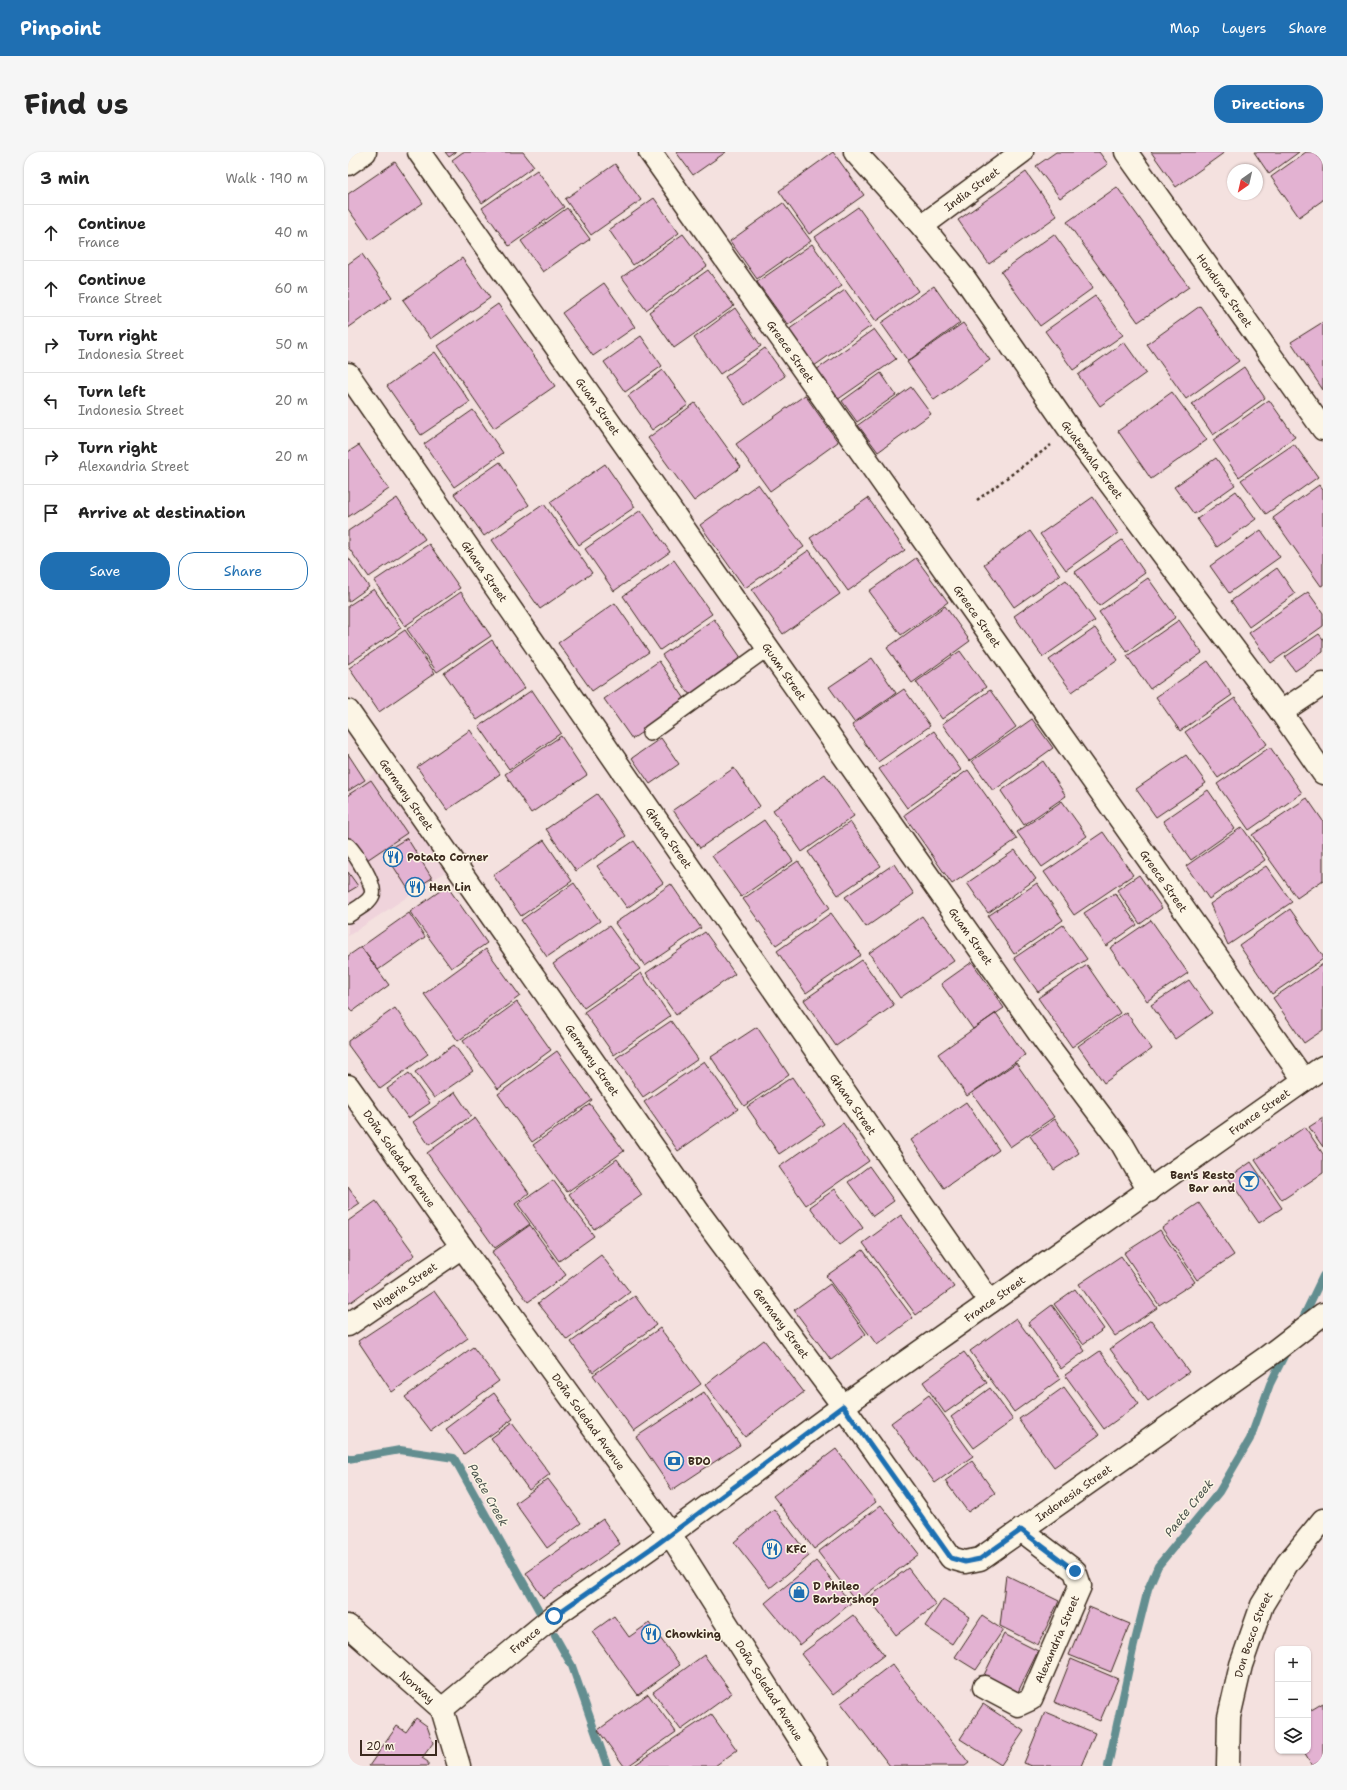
<!DOCTYPE html>
<meta charset="utf-8">
<style>
:root{--surface:#fff;--page:#f6f6f6;--text:#222;--muted:#767676;--line:#e0e0e0;--accent:#1f6fb2}
body{margin:0;font-family:"Shantell Sans",sans-serif;background:var(--page);color:var(--text)}
.controls{position:absolute;right:12px;bottom:12px;display:grid;overflow:hidden;border-radius:8px;box-shadow:0 1px 3px #0004}
.controls button{width:36px;height:36px;display:grid;place-items:center;padding:0;border:0;border-bottom:1px solid var(--line);background:var(--surface);color:var(--text);font:20px sans-serif}
.compass{position:absolute;left:879px;top:12px;width:36px;height:36px;border-radius:50%;background:var(--surface);box-shadow:0 1px 3px #0004;rotate:214deg}
.scale{position:absolute;left:12px;bottom:10px;width:77px;box-sizing:border-box;padding-left:4px;border:2px solid #3b2a1e;border-top:0;font-size:11px;line-height:14px;white-space:nowrap;color:#3b2a1e;-webkit-text-stroke:3px #fcf5e5;paint-order:stroke}
.stop{position:absolute;width:12px;height:12px;margin:-9px;border:3px solid #1f6fb2;border-radius:50%;background:#fff}
.stop.end{background:#1f6fb2;border-color:#fff;box-shadow:0 1px 4px #0008}
.list{margin:0;padding:0;list-style:none}
h2{display:flex;justify-content:space-between;align-items:center;height:52px;margin:0;padding:0 16px;font-size:17px}
h2 small{font-size:13px;font-weight:400;color:var(--muted)}
.list li{display:grid;grid-template-columns:26px 1fr auto;gap:12px;align-items:center;box-sizing:border-box;height:56px;padding:0 16px;border-top:1px solid var(--line)}
.list b{display:block;font-size:15px;white-space:nowrap}
.list p{margin:0;font-size:13px;white-space:nowrap;color:var(--muted)}
.list em{font-size:13px;font-style:normal;color:var(--muted)}
.actions{display:flex;gap:8px;padding:12px 16px}
.actions a{flex:1;padding:9px 0;border:1px solid var(--accent);border-radius:16px;text-align:center;font-size:14px;color:var(--accent)}
.actions .main{background:var(--accent);color:#fff}
.icon{flex:none;width:22px;height:22px;fill:none;stroke:currentColor;stroke-width:2;stroke-linecap:round;stroke-linejoin:round}
.map{position:relative;flex:none;width:975px;height:1614px;overflow:hidden;border-radius:16px}
header{display:flex;align-items:center;gap:24px;box-sizing:border-box;height:56px;padding:0 20px;background:var(--accent);color:#fff}
header strong{font-size:19px}
nav{display:flex;gap:22px;margin-inline-start:auto;font-size:14px}
.intro{display:flex;align-items:center;justify-content:space-between;box-sizing:border-box;height:96px;padding:0 24px}
h1{margin:0;font-size:28px}
.button{padding:10px 18px;border-radius:16px;background:var(--accent);color:#fff;font-size:14px;font-weight:700}
main{display:flex;gap:24px;padding:0 24px}
aside{flex:1;background:var(--surface);border-radius:16px;box-shadow:0 1px 3px #0004}
.map>svg:first-child{display:block}
.built{fill:#efd3db}
.lines{fill:none;stroke-linecap:round;stroke-linejoin:round}
.stream{stroke:#648e90;stroke-width:8}
.building{fill:#e3b2d2;stroke:#3b2a1e}
.lane-casing{stroke:#3b2a1e;stroke-width:18}
.street-casing{stroke:#3b2a1e;stroke-width:25}
.secondary-casing{stroke:#3b2a1e;stroke-width:25}
.path{stroke:#3b2a1e;stroke-width:2.5;stroke-dasharray:3 3;stroke-linecap:butt}
.lane{stroke:#fcf5e5;stroke-width:15}
.street{stroke:#fcf5e5;stroke-width:22}
.secondary{stroke:#fcf5e5;stroke-width:22}
.route{stroke:#1f6fb2;stroke-width:5}
.labels{text-anchor:middle;dominant-baseline:central;stroke-width:3;stroke-linejoin:round;paint-order:stroke}
.street-label{font-size:11px;fill:#3b2a1e;stroke:#fcf5e5}
.poi-label{font-size:11px;font-weight:bold;fill:#3b2a1e;stroke:#fcf5e5;text-anchor:start}
.water-label{font-size:12px;font-style:italic;fill:#4c544e;stroke:#fcf5e5}
</style>
<header>
<strong>Pinpoint</strong>
<nav><a>Map</a><a>Layers</a><a>Share</a></nav>
</header>
<div class="intro"><h1>Find us</h1><a class="button">Directions</a></div>
<main>
<aside>
<h2>3 min<small>Walk · 190 m</small></h2>
<ul class="list">
<li><svg class="icon" aria-label="ahead" viewBox="0 0 24 24"><path d="M12 20V5M6 11l6-6 6 6"/></svg><div><b>Continue</b><p>France</p></div><em>40 m</em></li>
<li><svg class="icon" aria-label="ahead" viewBox="0 0 24 24"><path d="M12 20V5M6 11l6-6 6 6"/></svg><div><b>Continue</b><p>France Street</p></div><em>60 m</em></li>
<li><svg class="icon" aria-label="right" viewBox="0 0 24 24"><path d="M7 20v-9h11M14 6l5 5-5 5"/></svg><div><b>Turn right</b><p>Indonesia Street</p></div><em>50 m</em></li>
<li><svg class="icon" aria-label="left" viewBox="0 0 24 24"><path d="M17 20v-9H6M10 6l-5 5 5 5"/></svg><div><b>Turn left</b><p>Indonesia Street</p></div><em>20 m</em></li>
<li><svg class="icon" aria-label="right" viewBox="0 0 24 24"><path d="M7 20v-9h11M14 6l5 5-5 5"/></svg><div><b>Turn right</b><p>Alexandria Street</p></div><em>20 m</em></li>
<li><svg class="icon" aria-label="arrive" viewBox="0 0 24 24"><path d="M6 21V4h12l-3 4 3 4H6"/></svg><div><b>Arrive at destination</b></div></li>
</ul>
<div class="actions"><a class="main">Save</a><a>Share</a></div>
</aside>
<div class="map">
<svg width="975" height="1614" viewBox="0 0 975 1614">
<rect width="100%" height="100%" fill="#f4e1df"/>
<filter id="ink" filterUnits="userSpaceOnUse"><feTurbulence type="fractalNoise" baseFrequency=".025" numOctaves="2"/><feDisplacementMap in="SourceGraphic" scale="8" xChannelSelector="R" yChannelSelector="G"/><feConvolveMatrix kernelMatrix="1 2 1 2 8 2 1 2 1" color-interpolation-filters="sRGB"/></filter>
<g filter="url(#ink)">
<path class="built" d="M30 619 97 720 0 784V639Z"/>
<g class="lines">
<path class="stream" d="M952 1172 975 1124
M0 1307 52 1298 106 1306 194 1464
M207 1484 224 1514 259 1614
M760 1614 786 1493 800 1437 810 1414 871 1340 902 1287 922 1232 939 1198"/>
</g>
<path class="building" d="M97 0H108L101 5Z
M115 0H175L186 14 134 51 104 8Z
M328 0H378L345 23Z
M485 0 516 43 461 82 431 39Z
M708 0H751L760 12 712 46 688 14Z
M803 0H877L828 35Z
M906 0H951L921 22Z
M958 0H967L975 11V48L951 65 923 25Z
M47 10 75 51 22 88 0 57V42Z
M267 12 293 48 243 83 217 47Z
M189 18 216 55 161 94 134 56Z
M678 20 709 64 641 112 610 68Z
M769 35 841 135 790 170 719 70Z
M306 46 331 81 285 113 261 78Z
M435 51 463 89 409 127 382 89Z
M510 55 570 139 528 169 467 85Z
M219 56 242 87 195 120 173 89Z
M335 82 359 114 298 158 274 125Z
M706 82 745 136 692 174 653 120Z
M464 92 494 134 440 173 409 130Z
M14 102 44 145 0 176V112Z
M114 106 142 146 83 187 55 148Z
M360 118 386 154 326 196 301 160Z
M256 131 287 175 245 204 214 161Z
M586 134 612 171 560 209 533 171Z
M497 138 523 174 466 214 440 178Z
M747 144 775 183 725 218 697 179Z
M150 152 207 234 146 276 90 194Z
M852 154 891 209 838 247 799 192Z
M387 156 413 194 372 222 346 186Z
M975 170V238L943 190Z
M615 171 642 208 586 248 559 210Z
M526 177 548 207 489 248 468 218Z
M293 184 314 214 277 240 256 210Z
M776 190 798 221 752 254 730 223Z
M417 196 437 224 397 253 377 225Z
M87 200 122 250 73 283 39 234Z
M896 215 917 246 865 283 844 252Z
M315 218 340 253 304 278 280 244Z
M533 221 548 243 509 270 494 249Z
M563 235 583 262 530 300 510 273Z
M824 240 859 288 803 327 770 279Z
M457 243 490 290 422 339 388 292Z
M921 248 947 285 891 325 865 288Z
M347 251 393 315 346 349 300 286Z
M125 258 155 301 106 335 76 292Z
M946 292 970 325 918 362 893 328Z
M11 293 41 337 0 365V300Z
M868 306 887 333 846 362 826 335Z
M152 310 181 353 136 384 106 342Z
M257 312 287 355 231 393 202 350Z
M410 332 456 395 397 436 352 373Z
M971 333 975 338V433L973 434 925 366Z
M888 339 908 367 869 395 849 367Z
M745 345 770 381 718 418 692 382Z
M49 346 77 387 21 425 0 395V379Z
M520 346 557 398 500 439 462 386Z
M196 352 244 421 192 457 144 388Z
M293 358 322 400 266 439 237 397Z
M913 378 932 405 881 441 862 414Z
M682 379 712 423 666 455 636 412Z
M774 388 797 421 751 454 727 420Z
M81 392 112 436 57 474 26 429Z
M461 398 492 442 435 482 404 438Z
M0 405 21 435 0 450Z
M568 406 600 450 553 483 521 439Z
M326 408 364 462 312 498 275 444Z
M929 416 947 442 901 475 883 449Z
M800 426 828 465 779 500 751 460Z
M718 428 747 469 695 505 666 464Z
M26 437 53 476 0 512V454Z
M113 440 143 484 89 520 59 477Z
M960 440 975 461V474L923 511 901 481Z
M267 451 301 500 244 539 210 491Z
M597 454 622 489 564 531 539 496Z
M366 467 396 510 344 546 314 503Z
M831 468 854 501 802 537 779 504Z
M747 476 770 508 724 540 701 508Z
M57 478 87 521 31 560 1 516Z
M971 482 975 487V500L947 519 937 505Z
M144 488 177 536 129 568 96 521Z
M612 499 638 535 594 567 568 530Z
M524 506 548 541 506 570 481 535Z
M311 509 339 550 284 587 256 547Z
M860 509 884 543 832 579 808 545Z
M556 537 582 574 530 610 504 573Z
M184 538 213 581 161 617 131 574Z
M642 538 668 575 621 609 594 572Z
M887 546 919 592 870 626 837 580Z
M684 567 705 596 645 639 624 609Z
M122 578 152 622 99 658 69 615Z
M586 579 613 618 559 656 531 617Z
M213 584 239 623 183 661 157 622Z
M313 586 331 612 302 632 284 606Z
M922 595 954 641 901 678 869 632Z
M0 602 17 628 0 639Z
M838 603 858 631 808 665 788 637Z
M695 609 718 644 676 673 653 639Z
M386 616 412 654 352 696 325 658Z
M620 618 669 687 604 732 556 663Z
M477 622 506 664 454 700 425 658Z
M23 628 59 681 16 710 0 686V643Z
M860 638 887 677 843 708 815 669Z
M249 642 278 684 228 719 198 677Z
M959 646 975 669V728L949 746 904 683Z
M714 649 739 684 694 715 669 680Z
M416 668 445 709 393 745 364 704Z
M502 670 533 714 490 743 460 700Z
M894 675 917 708 861 747 838 714Z
M755 680 785 723 726 763 696 720Z
M59 686 84 726 62 740 36 700Z
M196 688 224 729 173 764 145 723Z
M286 689 315 731 279 756 249 714Z
M667 698 688 727 640 761 619 731Z
M450 709 482 756 428 793 395 747Z
M546 712 566 742 518 775 497 745Z
M918 714 944 750 880 793 862 752Z
M0 720 10 734 0 740Z
M791 723 814 756 792 772 769 738Z
M226 731 252 769 199 805 173 768Z
M689 731 715 768 666 802 640 764Z
M323 732 353 776 297 814 267 771Z
M99 734 139 791 103 816 62 760Z
M767 741 789 773 758 794 736 761Z
M942 757 975 804V807L924 842 891 793Z
M61 761 77 785 30 818 13 795Z
M483 761 513 803 458 841 429 799Z
M574 764 606 809 552 846 521 801Z
M803 768 840 821 799 849 762 796Z
M715 773 739 807 690 840 666 806Z
M261 774 292 817 236 856 205 812Z
M357 780 387 822 328 863 298 821Z
M13 795 41 833 4 860 0 854V804Z
M138 797 172 844 110 889 76 842Z
M514 808 546 853 488 894 456 848Z
M624 810 656 856 625 877 593 832Z
M975 812V878L956 891 925 846Z
M739 813 772 861 724 895 690 846Z
M293 821 322 864 266 903 236 860Z
M841 828 864 861 827 887 803 853Z
M169 850 203 898 150 937 115 889Z
M47 856 80 902 32 937 0 893V889Z
M778 860 804 897 756 931 730 894Z
M648 861 677 903 619 944 590 902Z
M323 869 350 907 295 945 268 906Z
M409 875 441 923 396 954 363 905Z
M106 893 125 919 86 946 67 920Z
M209 899 244 948 184 990 150 942Z
M356 909 390 957 330 999 296 950Z
M668 911 706 965 662 995 624 941Z
M61 921 82 951 60 966 39 937Z
M444 925 476 972 431 1002 399 955Z
M107 940 123 964 81 993 65 970Z
M618 950 651 998 596 1036 563 988Z
M242 952 276 999 219 1040 185 993Z
M127 966 181 1041 167 1052 182 1072 147 1096 79 1001Z
M975 966V995L961 975Z
M707 967 731 1001 706 1018 682 984Z
M495 971 521 1009 458 1053 431 1015Z
M957 975 975 1002V1021L934 1048 907 1008Z
M269 1007 294 1043 246 1077 221 1042Z
M903 1010 934 1056 911 1071 880 1026Z
M521 1014 546 1049 525 1064 500 1030Z
M205 1028 246 1084 211 1109 170 1052Z
M0 1035 12 1052 0 1060Z
M487 1037 515 1076 491 1094 462 1055Z
M28 1049 67 1103 0 1152V1069Z
M851 1051 886 1103 849 1128 814 1076Z
M553 1063 606 1135 568 1163 515 1091Z
M182 1073 218 1123 180 1150 144 1100Z
M812 1078 847 1130 811 1153 776 1101Z
M515 1098 565 1166 529 1193 478 1124Z
M253 1103 282 1140 219 1188 190 1151Z
M773 1104 809 1156 767 1184 731 1132Z
M482 1132 518 1182 483 1208 446 1158Z
M727 1137 756 1177 735 1192 706 1152Z
M86 1139 120 1186 44 1240 10 1189Z
M287 1144 308 1173 245 1220 223 1190Z
M704 1153 737 1199 713 1217 680 1171Z
M668 1166 712 1227 666 1260 622 1199Z
M803 1168 841 1220 800 1249 762 1197Z
M312 1176 353 1232 286 1279 245 1223Z
M416 1188 456 1240 397 1285 357 1233Z
M125 1195 151 1229 83 1279 57 1245Z
M752 1199 791 1252 756 1277 717 1223Z
M616 1200 639 1231 597 1261 575 1230Z
M716 1235 751 1283 706 1315 671 1267Z
M642 1236 665 1268 626 1296 603 1265Z
M356 1240 392 1293 324 1338 288 1285Z
M146 1241 165 1267 116 1302 98 1277Z
M581 1243 625 1304 587 1331 543 1271Z
M164 1271 202 1322 181 1338 143 1286Z
M488 1297 528 1350 466 1397 425 1344Z
M624 1309 647 1341 620 1360 597 1329Z
M200 1327 233 1371 199 1396 167 1351Z
M533 1353 571 1402 508 1450 470 1400Z
M426 1357 461 1404 422 1436 386 1390Z
M255 1367 272 1392 195 1446 178 1421Z
M468 1409 503 1451 452 1493 417 1451Z
M560 1416 588 1453 548 1483 520 1446Z
M658 1423 711 1449 690 1493 652 1474Z
M595 1447 622 1465 604 1492 577 1474Z
M741 1455 782 1472 763 1520 721 1503Z
M505 1463 536 1503 485 1543 453 1502Z
M266 1464 281 1485 301 1471 332 1513 290 1543 244 1480Z
M634 1464 655 1478 628 1518 607 1505Z
M656 1482 690 1499 670 1540 636 1523Z
M356 1503 384 1541 333 1578 305 1540Z
M723 1507 770 1527 752 1569 706 1550Z
M544 1512 621 1611 617 1614H542L493 1551Z
M300 1542 328 1580 280 1614H276L250 1578Z
M975 1551V1608L964 1614 955 1599H960V1560Z
M635 1552 676 1579 653 1613 612 1587Z
M697 1560 747 1581 733 1614H684L676 1611Z
M363 1562 389 1598 367 1614H285Z
M68 1566 79 1574 85 1591 74 1606 80 1610V1614H21L49 1574 58 1580Z"/>
<g class="lines">
<defs>
<path id="lane" d="M302 581 420 496
M0 694C7 701 28 733 24 743 21 751 7 758 0 763"/>
<g id="street">
<path id="s1" d="M71 0 569 708 698 891 774 992 801 1039"/>
<path id="s2" d="M302 0 956 928"/>
<path id="s3" d="M507 0 574 74 617 127 722 278 933 560 975 621"/>
<path id="s4" d="M778 0 975 277"/>
<path d="M0 12 17 0"/>
<path id="s5" d="M574 74 674 0"/>
<path id="s6" d="M0 222 642 1150"/>
<path id="s7" d="M0 559 352 1062 495 1254 603 1406 617 1410 632 1407 919 1205 975 1162"/>
<path d="M933 560 975 532"/>
<path id="s8" d="M0 1173 114 1095"/>
<path id="s9" d="M0 1474 94 1557 111 1614"/>
<path id="s10" d="M636 1535 670 1553 683 1547 732 1434 727 1419 673 1378"/>
<path id="s11" d="M94 1557 206 1464 322 1382"/>
<path id="s12" d="M880 1614 881 1565 893 1513 914 1453 939 1412 975 1368"/>
</g>
<g id="secondary">
<path id="s13" d="M0 934 114 1095 322 1382 469 1614"/>
<path id="s14" d="M322 1382 495 1254 975 915"/>
</g>
</defs>
<use href="#lane" class="lane-casing"/>
<use href="#street" class="street-casing"/>
<use href="#secondary" class="secondary-casing"/>
<path class="path" d="M629 348 703 293"/>
<use href="#lane" class="lane"/>
<use href="#street" class="street"/>
<use href="#secondary" class="secondary"/>
</g>
</g>
<g class="lines" filter="url(#ink)">
<path class="route" d="M206 1464 308 1393 495 1254 603 1406 617 1410 632 1407 673 1378 727 1419"/>
</g>
<defs>
<symbol id="restaurant-ring" viewBox="-11 -11 22 22"><circle r="9.5" fill="#fcf5e5" stroke="#1f6fb2" stroke-width="1.5"/><path d="M-5-6h1v4h1v-4h1v4h1v-4h1v5L-1.5 .5V6h-2V.5L-5-1ZM5-6V6H3V1.5H1.5Q1.5-4 5-6Z" fill="#1f6fb2"/></symbol>
<symbol id="bar-ring" viewBox="-11 -11 22 22"><circle r="9.5" fill="#fcf5e5" stroke="#1f6fb2" stroke-width="1.5"/><path d="M-6-5H6L.8 .8V4.5H3.5V6h-7V4.5H-.8V.8Z" fill="#1f6fb2"/></symbol>
<symbol id="bank-ring" viewBox="-11 -11 22 22"><circle r="9.5" fill="#fcf5e5" stroke="#1f6fb2" stroke-width="1.5"/><path d="M-6-4H6V4H-6ZM0-2.3a2.3 2.3 0 1 0 0 4.6a2.3 2.3 0 1 0 0-4.6Z" fill="#1f6fb2"/></symbol>
<symbol id="shop-ring" viewBox="-11 -11 22 22"><circle r="9.5" fill="#fcf5e5" stroke="#1f6fb2" stroke-width="1.5"/><path d="M-5-2.5h2.3a2.7 3.5 0 0 1 5.4 0H5L5.5 6h-11ZM-1.5-2.5h3a1.5 2.3 0 0 0-3 0Z" fill="#1f6fb2"/></symbol>
</defs>
<g fill-rule="evenodd">
<use href="#restaurant-ring" x="34" y="694" width="22" height="22"/>
<use href="#restaurant-ring" x="56" y="724" width="22" height="22"/>
<use href="#bar-ring" x="890" y="1018" width="22" height="22"/>
<use href="#bank-ring" x="315" y="1298" width="22" height="22"/>
<use href="#restaurant-ring" x="413" y="1386" width="22" height="22"/>
<use href="#shop-ring" x="440" y="1429" width="22" height="22"/>
<use href="#restaurant-ring" x="292" y="1471" width="22" height="22"/>
</g>
<g class="labels">
<g class="street-label">
<text stroke="none"><textPath href="#s5" startOffset="62">India Street</textPath></text>
<text stroke="none"><textPath href="#s4" startOffset="170">Honduras Street</textPath></text>
<text stroke="none"><textPath href="#s2" startOffset="244">Greece Street</textPath></text>
<text stroke="none"><textPath href="#s1" startOffset="311">Guam Street</textPath></text>
<text stroke="none"><textPath href="#s3" startOffset="389">Guatemala Street</textPath></text>
<text stroke="none"><textPath href="#s6" startOffset="240">Ghana Street</textPath></text>
<text stroke="none"><textPath href="#s2" startOffset="568">Greece Street</textPath></text>
<text stroke="none"><textPath href="#s1" startOffset="635">Guam Street</textPath></text>
<text stroke="none"><textPath href="#s7" startOffset="102">Germany Street</textPath></text>
<text stroke="none"><textPath href="#s6" startOffset="564">Ghana Street</textPath></text>
<text stroke="none"><textPath href="#s2" startOffset="892">Greece Street</textPath></text>
<text stroke="none"><textPath href="#s1" startOffset="959">Guam Street</textPath></text>
<text stroke="none"><textPath href="#s7" startOffset="426">Germany Street</textPath></text>
<text stroke="none"><textPath href="#s6" startOffset="888">Ghana Street</textPath></text>
<text stroke="none"><textPath href="#s14" startOffset="725">France Street</textPath></text>
<text stroke="none"><textPath href="#s13" startOffset="89">Doña Soledad Avenue</textPath></text>
<text stroke="none"><textPath href="#s8" startOffset="69">Nigeria Street</textPath></text>
<text stroke="none"><textPath href="#s14" startOffset="401">France Street</textPath></text>
<text stroke="none"><textPath href="#s7" startOffset="750">Germany Street</textPath></text>
<text stroke="none"><textPath href="#s13" startOffset="413">Doña Soledad Avenue</textPath></text>
<text stroke="none"><textPath href="#s7" startOffset="1184">Indonesia Street</textPath></text>
<text stroke="none"><textPath href="#s12" startOffset="135">Don Bosco Street</textPath></text>
<text stroke="none"><textPath href="#s10" startOffset="118">Alexandria Street</textPath></text>
<text stroke="none"><textPath href="#s11" startOffset="108">France</textPath></text>
<text stroke="none"><textPath href="#s9" startOffset="92">Norway</textPath></text>
<text stroke="none"><textPath href="#s13" startOffset="737">Doña Soledad Avenue</textPath></text>
</g>
<g class="poi-label">
<text x="59" y="705">Potato Corner</text>
<text x="81" y="735">Hen Lin</text>
<text x="887" y="1023" text-anchor="end">Ben's Resto<tspan x="887" dy="13">Bar and</tspan></text>
<text x="340" y="1309">BDO</text>
<text x="438" y="1397">KFC</text>
<text x="465" y="1434">D Phileo<tspan x="465" dy="13">Barbershop</tspan></text>
<text x="317" y="1482">Chowking</text>
</g>
<g class="water-label">
<text transform="translate(140 1343) rotate(61)">Paete Creek</text>
<text transform="translate(841 1356) rotate(-51)">Paete Creek</text>
</g>
</g>
</svg>
<div class="controls">
<button>+</button>
<button>−</button>
<button><svg class="icon" aria-label="layers" viewBox="0 0 24 24"><path d="M12 4l9 5-9 5-9-5zM3 14l9 5 9-5"/></svg></button>
</div>
<svg class="compass" viewBox="-18 -18 36 36"><path d="M0-13l5 13h-10z" fill="#e53935"/><path d="M0 13l5-13h-10z" fill="#767676"/></svg>
<div class="scale">20 m</div>
<div class="stop" style="left:206px;top:1464px"></div>
<div class="stop end" style="left:727px;top:1419px"></div>
</div>
</main>
